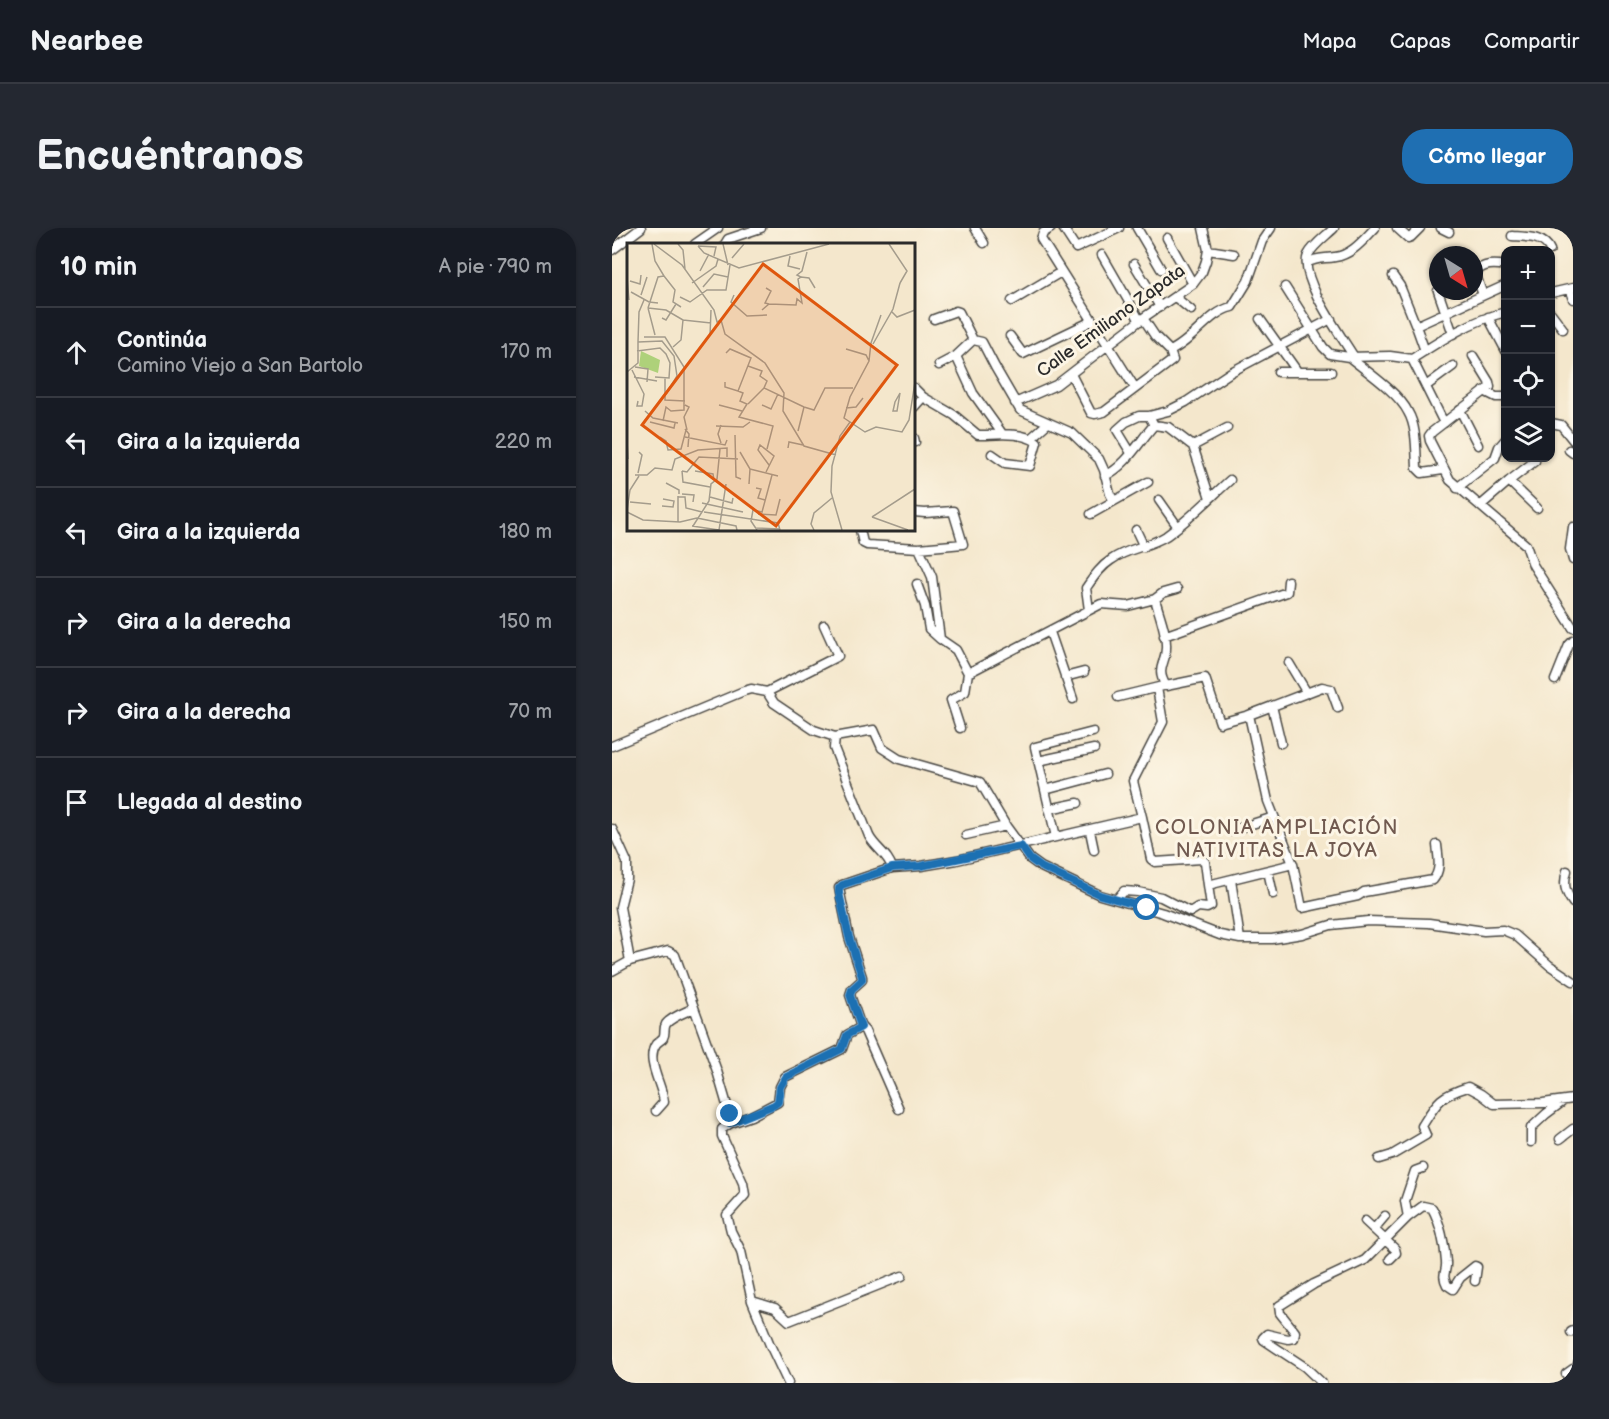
<!DOCTYPE html>
<html lang="es">
<meta charset="utf-8">
<style>
:root{--surface:#171b24;--page:#242831;--text:#f1f3f6;--muted:#9ea1a6;--line:#363941;--accent:#1f6fb2}
body{margin:0;font-family:"Balsamiq Sans",sans-serif;background:var(--page);color:var(--text)}
.controls{position:absolute;right:18px;top:18px;display:grid;overflow:hidden;border-radius:12px;box-shadow:0 2px 4px #0004}
.controls button{width:54px;height:54px;display:grid;place-items:center;padding:0;border:0;border-bottom:2px solid var(--line);background:var(--surface);color:var(--text);font:30px sans-serif}
.compass{position:absolute;left:817px;top:18px;width:54px;height:54px;border-radius:50%;background:var(--surface);box-shadow:0 2px 4px #0004;rotate:143deg}
.stop{position:absolute;width:18px;height:18px;margin:-14px;border:4px solid #1f6fb2;border-radius:50%;background:#fff}
.stop.end{background:#1f6fb2;border-color:#fff;box-shadow:0 2px 6px #0008}
.list{margin:0;padding:0;list-style:none}
h2{display:flex;justify-content:space-between;align-items:center;height:78px;margin:0;padding:0 24px;font-size:26px}
h2 small{font-size:20px;font-weight:400;color:var(--muted)}
.list li{display:grid;grid-template-columns:39px 1fr auto;gap:18px;align-items:center;box-sizing:border-box;height:90px;padding:0 24px;border-top:2px solid var(--line)}
.list b{display:block;font-size:22px;white-space:nowrap}
.list p{margin:0;font-size:20px;white-space:nowrap;color:var(--muted)}
.list em{font-size:20px;font-style:normal;color:var(--muted)}
.icon{flex:none;width:33px;height:33px;fill:none;stroke:currentColor;stroke-width:2;stroke-linecap:round;stroke-linejoin:round}
.map{position:relative;flex:none;width:961px;height:1155px;overflow:hidden;border-radius:24px}
header{display:flex;align-items:center;gap:36px;box-sizing:border-box;height:84px;padding:0 30px;background:var(--surface);border-bottom:2px solid var(--line)}
header strong{font-size:28px}
nav{display:flex;gap:33px;margin-inline-start:auto;font-size:21px}
.intro{display:flex;align-items:center;justify-content:space-between;box-sizing:border-box;height:144px;padding:0 36px}
h1{margin:0;font-size:42px}
.button{padding:15px 27px;border-radius:24px;background:var(--accent);color:#fff;font-size:21px;font-weight:700}
main{display:flex;gap:36px;padding:0 36px}
aside{flex:1;background:var(--surface);border-radius:24px;box-shadow:0 2px 4px #0004}
.map>svg:first-child{display:block}
.lines{fill:none;stroke-linecap:round;stroke-linejoin:round}
.minor-casing{stroke:#494743;stroke-width:11}
.minor{stroke:#fff;stroke-width:8}
.route{stroke:#1f6fb2;stroke-width:8}
.labels{text-anchor:middle;dominant-baseline:central;stroke-width:6;stroke-linejoin:round;paint-order:stroke}
.street-label{font-size:18px;fill:#2b2b2b;stroke:#fcf5e5}
.neighbourhood-label{font-size:20px;letter-spacing:1.5px;fill:#715a50;stroke:#fcf5e5}
.inset-road{fill:none;stroke:#a49c8c;stroke-width:1.5}
.view{fill:#df570e;fill-opacity:0.15;stroke:#df570e;stroke-width:3}
.inset-edge{fill:none;stroke:#2b2b2b;stroke-width:3}
</style>
<header>
<strong>Nearbee</strong>
<nav><a>Mapa</a><a>Capas</a><a>Compartir</a></nav>
</header>
<div class="intro"><h1>Encuéntranos</h1><a class="button">Cómo llegar</a></div>
<main>
<aside>
<h2>10 min<small>A pie · 790 m</small></h2>
<ul class="list">
<li><svg class="icon" aria-label="ahead" viewBox="0 0 24 24"><path d="M12 20V5M6 11l6-6 6 6"/></svg><div><b>Continúa</b><p>Camino Viejo a San Bartolo</p></div><em>170 m</em></li>
<li><svg class="icon" aria-label="left" viewBox="0 0 24 24"><path d="M17 20v-9H6M10 6l-5 5 5 5"/></svg><div><b>Gira a la izquierda</b></div><em>220 m</em></li>
<li><svg class="icon" aria-label="left" viewBox="0 0 24 24"><path d="M17 20v-9H6M10 6l-5 5 5 5"/></svg><div><b>Gira a la izquierda</b></div><em>180 m</em></li>
<li><svg class="icon" aria-label="right" viewBox="0 0 24 24"><path d="M7 20v-9h11M14 6l5 5-5 5"/></svg><div><b>Gira a la derecha</b></div><em>150 m</em></li>
<li><svg class="icon" aria-label="right" viewBox="0 0 24 24"><path d="M7 20v-9h11M14 6l5 5-5 5"/></svg><div><b>Gira a la derecha</b></div><em>70 m</em></li>
<li><svg class="icon" aria-label="arrive" viewBox="0 0 24 24"><path d="M6 21V4h12l-3 4 3 4H6"/></svg><div><b>Llegada al destino</b></div></li>
</ul>
</aside>
<div class="map">
<svg width="961" height="1155" viewBox="0 0 961 1155">
<rect width="100%" height="100%" fill="#fcf5e5"/>
<filter id="ink" filterUnits="userSpaceOnUse"><feTurbulence type="fractalNoise" baseFrequency=".0167" numOctaves="2"/><feDisplacementMap in="SourceGraphic" scale="12" xChannelSelector="R" yChannelSelector="G"/><feConvolveMatrix kernelMatrix="1 2 1 2 8 2 1 2 1" color-interpolation-filters="sRGB"/></filter>
<filter id="wash" filterUnits="userSpaceOnUse"><feTurbulence type="fractalNoise" baseFrequency=".008" numOctaves="4" result="noise"/><feDisplacementMap in="SourceGraphic" scale="24" xChannelSelector="R" yChannelSelector="G"/><feGaussianBlur stdDeviation="1.35" result="paint"/><feColorMatrix in="noise" values="0 0 0 0 0 0 0 0 0 0 0 0 0 0 0 0 0 1.4 0 .05"/><feComposite in="paint" operator="in"/></filter>
<g filter="url(#wash)">
<rect width="100%" height="100%" fill="#f4e7cc"/>
</g>
<g filter="url(#ink)">
<g class="lines">
<defs>
<path id="minor" d="M363 0 372 15
M439 0 431 5 429 11 523 160
M451 0 464 20 507 0
M525 0 549 41
M722 0C714 8 701 17 696 27 686 49 730 109 742 129
M785 0 796 10 799 9 808 0
M829 0 837 4
M900 8C914 9 932 8 938 22
M555 10 581 56
M83 16 106 0
M113 16 116 11 149 0
M0 22 29 0
M596 22 622 26
M490 27 528 93
M695 35C705 29 712 31 723 29 740 27 752 11 763 0
M522 36 548 79
M781 48 788 58 804 98
M673 59 711 119 718 126 737 129 778 128 800 131
M957 61 961 71
M826 63 841 106
M939 65 961 60
M871 67 863 45C871 35 883 36 894 38
M563 69 579 82
M400 73 449 44
M939 85 951 101
M876 89 894 123
M531 90 543 108 558 123
M322 91 344 83 347 84 361 112
M648 91 685 143
M398 108 411 126 480 93
M361 112 370 114 383 139 408 182 460 205 487 231 492 242 498 266 502 273
M813 123 804 98 894 57
M344 128 361 165 389 204
M861 128 877 154 878 159 820 204 817 208 818 213 838 252 914 317 921 337 961 400
M737 129C753 142 787 165 796 184 805 199 804 223 805 240L810 245 831 242
M800 131C829 112 860 92 894 84
M800 131 832 195
M327 137 344 128 361 112
M666 144H719
M459 146 479 185 483 186 492 184 561 132 558 123C581 113 597 84 620 79L636 53 650 13 659 0
M814 158 841 138
M302 160 311 169 342 187 366 207C386 207 407 203 425 214L418 238 393 235 380 226
M872 163 884 169H894
M403 175 444 157 531 90 581 56 590 44 594 33 596 22 591 0
M302 179 311 169
M848 182 866 217
M537 188 542 197 556 199 581 218 598 270
M939 195 949 197 961 212
M302 210 303 214
M419 210 436 195
M581 218 615 200
M957 222 961 225
M519 225 505 202 514 194 527 188H537L556 183 574 174 619 144 719 91
M493 248C514 238 527 214 542 197
M897 253 925 280
M845 260 883 230 887 219 894 211
M547 272 566 299
M868 278 897 253 923 233
M479 286 536 254
M961 299 958 321 961 332
M248 302 251 315 255 317 307 320 351 316 341 283 313 285 302 284
M524 302 532 319
M307 320 320 349 328 411 344 422 356 445 489 376 516 378 543 371C547 386 555 405 554 420 554 436 543 440 554 458L593 450 608 495 637 487 656 573 681 636 690 680 746 668 752 664 821 652C830 641 826 629 825 617
M305 356 313 378 317 401 328 411
M543 371 551 365 565 361
M477 382 474 360C481 350 488 339 499 332 515 320 537 319 554 308 578 291 597 271 618 252
M438 404 461 471
M552 408 675 364 676 353
M677 435 695 465
M453 449 472 444
M943 452 957 417 961 413
M155 464 226 428 212 397
M506 469 551 458
M660 478 669 515
M637 487 710 459 719 461 726 480
M348 500 339 472 353 464 356 445
M0 518 132 463 139 461 155 464 162 475 202 502 223 509 262 502 270 520 287 531 368 554 394 598 418 631 429 639 488 667 551 685 608 707 628 711H660L690 706 719 697 756 693 817 695 872 703 891 702 903 707 937 737 961 753
M426 533 482 521
M433 562 493 546
M437 581 466 575
M530 589 521 553 551 494 545 460
M0 601 15 634V651L8 679 18 733 0 743
M478 603 482 622
M618 603 662 589
M354 607 394 598
M444 609 423 519 481 504
M280 640 309 638 345 632 530 589 539 631 543 634 590 631 593 634 596 657 681 636
M656 643 661 666
M955 643C951 656 953 664 961 675
M619 652 628 711
M505 671 512 663 526 664 549 669 578 684 586 679 595 680 599 678 596 657
M18 733 56 723 63 727 105 843 119 891V895L110 901V908L131 955 133 967 115 987 119 1003 129 1023 140 1073 163 1080 177 1093 290 1048
M249 799 253 803 287 881
M44 883 52 874C50 856 33 832 44 816 46 814 49 812 51 810 54 805 51 801 54 796 59 789 74 784 82 780
M119 895 139 888 166 874 168 859 173 849 230 821 235 807 249 799 238 767 240 761 250 752V749L237 709 227 660 230 657 280 640C277 627 263 620 257 608L222 520 223 509
M948 911 961 901
M919 914V900L934 886 950 874
M767 931 780 927 814 907 810 898C825 874 827 868 856 859L869 866 882 876 931 875 961 871
M796 989 811 978 820 980C828 994 833 1017 834 1034 835 1045 829 1045 835 1057L841 1061 848 1050 863 1038 865 1039 863 1053
M753 993 783 1021 784 1025 778 1031
M762 1001 773 988
M140 1073 158 1117 176 1155
M959 1104 961 1103
M954 1146 961 1141
M710 1155 693 1139 652 1112 651 1110 655 1106 676 1111 682 1110 683 1104 668 1085 667 1078 702 1056 753 1032 796 989 793 973 803 943 811 940"/>
</defs>
<use href="#minor" class="minor-casing"/>
<use href="#minor" class="minor"/>
</g>
</g>
<g class="lines" filter="url(#ink)">
<path class="route" d="M118 886V895L162 877 166 874 168 859 174 849 230 821 235 807 249 799 238 767 240 761 250 752V749L237 709 227 665V660L230 657 280 640 309 638 409 618 418 631 429 639 488 667 535 680"/>
</g>
<g class="labels">
<g class="street-label">
<text transform="translate(499 93) rotate(-36)">Calle Emiliano Zapata</text>
</g>
<g class="neighbourhood-label">
<text x="665" y="600">COLONIA AMPLIACIÓN<tspan x="665" dy="23">NATIVITAS LA JOYA</tspan></text>
</g>
</g>
<g transform="translate(15 15)">
<rect width="288" height="288" fill="#f4e7cc"/>
<path d="M14 108 33 117 31 130 12 123Z" fill="#aed17a"/>
<path class="inset-road" d="M27 1 55 22 87 67 90 79 94 77 98 91 138 120 157 150 156 168 177 203 209 212M51 1 56 7 58 26M96 1 101 22M262 1 280 28 273 40M71 3 77 10 112 25 202 1M71 3 89 4 87 13M163 13 161 23 173 26M105 15 117 1M73 28 82 11M37 33 48 47 46 59 54 64M174 34 182 35 188 45M0 35 2 57M3 38 13 41 14 32M65 40 89 23 91 16M76 44 87 31 101 34M139 45 144 48 138 60 142 61M4 49 22 59 31 60M14 52 20 34M107 52 104 59 120 73 140 72M53 54 63 59 80 47H99L103 22M21 65 31 34 37 33 28 18 25 1M21 65 39 67 56 77 54 97 46 104M21 65 28 92M135 67 142 61 169 62 170 56 175 60 171 36 174 34 170 32 175 28 180 9M265 69 270 74 288 67M35 75 39 77 49 61M56 77 84 80M83 93 84 67M17 94H38L57 124V167L44 168 39 164 36 178M11 99 35 98 47 113 50 133 39 151M11 99 12 69 17 57M246 101 266 66 273 40M219 106 239 112 242 118 223 154 217 175 223 179M10 108 33 105 39 111 43 120 42 135 28 134M99 110 103 106 124 115 111 148 116 150 113 158 120 161 112 174 146 183 140 206M242 118 244 100 254 72M121 123 135 128 133 133 140 138 137 145 177 164M8 124 21 126 20 139M5 127 17 151 15 163H10L11 158M0 129 11 120V99M7 134 30 138M38 135V157L58 158M98 139V144L111 148M273 150 270 168H266L268 159ZM121 161 137 145M58 162 62 164 57 174 60 187M92 162 115 168M135 162 144 166 151 151M219 165 229 164 236 155M18 168 26 175 51 180M23 179 47 185 48 180M89 183 116 184 123 179M58 186 62 191 61 204M171 188 177 164 187 167 198 145H226M108 192 109 234 114 236M33 194 39 198 41 207 54 206 59 187M58 194 98 202 100 197M0 198 1 216M94 200 91 191 94 182M161 205 162 199 176 202M113 209 123 226 122 241M123 226 151 233M55 228 60 229 72 214 111 216M55 228 56 239 83 244M68 228 86 231 87 237M139 229 147 213 133 202 131 207 142 222M11 230 15 212 12 209M8 232H20L28 225 45 227 48 216 71 207 100 205V214M39 240 52 247V251M129 245 134 246 131 255 138 257M55 251 67 252 66 259M51 253V279M51 254H58L59 265 75 269M83 254 105 260 106 255M3 259 24 261M75 260 116 269M35 263 46 264 47 258 36 256M0 267 3 247 12 233M0 269 16 277 53 279 70 275M77 269 151 280 153 287M131 271 149 272 153 256M245 274 288 246M245 274 281 287M70 275 109 283 110 287M65 283 92 287M66 283 82 258 84 241 90 236 93 206M128 285 153 286M92 287 99 241M130 287 124 278 126 267 135 269 145 232M187 287 184 281 187 270 205 255M215 287 204 249 205 223 213 193 223 179 238 189 249 184 275 189 282 177 288 139"/>
<path class="view" d="M136 21 270 122 149 283 15 182Z"/>
<rect width="288" height="288" class="inset-edge"/>
</g>
</svg>
<div class="controls">
<button>+</button>
<button>−</button>
<button><svg class="icon" aria-label="locate" viewBox="0 0 24 24"><circle cx="12" cy="12" r="6"/><path d="M12 2v4M12 18v4M2 12h4M18 12h4"/></svg></button>
<button><svg class="icon" aria-label="layers" viewBox="0 0 24 24"><path d="M12 4l9 5-9 5-9-5zM3 14l9 5 9-5"/></svg></button>
</div>
<svg class="compass" viewBox="-18 -18 36 36"><path d="M0-13l5 13h-10z" fill="#e53935"/><path d="M0 13l5-13h-10z" fill="#9ea1a6"/></svg>
<div class="stop" style="left:535px;top:680px"></div>
<div class="stop end" style="left:118px;top:886px"></div>
</div>
</main>
